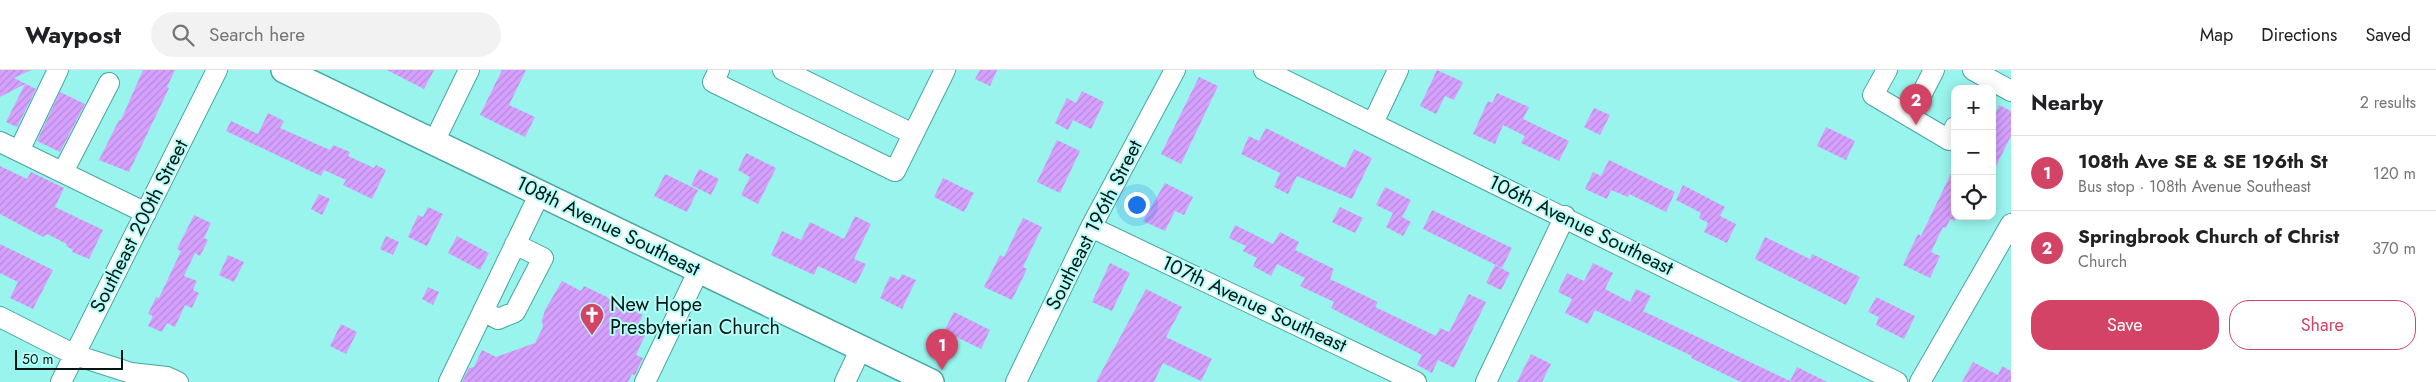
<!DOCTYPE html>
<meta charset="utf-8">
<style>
:root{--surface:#fff;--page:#f2f2f2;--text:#202124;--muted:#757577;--line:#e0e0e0;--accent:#d24366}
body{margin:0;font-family:Jost,sans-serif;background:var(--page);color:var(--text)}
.controls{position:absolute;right:15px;top:15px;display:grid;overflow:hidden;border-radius:10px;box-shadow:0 2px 12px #0003}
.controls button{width:45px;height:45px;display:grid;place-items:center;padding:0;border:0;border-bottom:1px solid var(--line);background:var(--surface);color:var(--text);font:25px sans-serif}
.scale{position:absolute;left:15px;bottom:12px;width:108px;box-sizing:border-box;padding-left:5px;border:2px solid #001715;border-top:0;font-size:14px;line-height:18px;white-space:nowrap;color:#001715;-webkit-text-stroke:4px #b7fef8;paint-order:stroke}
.you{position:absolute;left:1136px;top:134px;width:18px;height:18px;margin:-12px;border:4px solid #fff;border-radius:50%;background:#1a73e8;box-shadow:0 0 0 8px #1a73e833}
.badge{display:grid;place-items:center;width:32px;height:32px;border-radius:50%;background:var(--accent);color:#fff;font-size:16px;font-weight:700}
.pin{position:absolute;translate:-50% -41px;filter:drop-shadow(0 1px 2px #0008)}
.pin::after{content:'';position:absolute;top:26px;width:18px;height:15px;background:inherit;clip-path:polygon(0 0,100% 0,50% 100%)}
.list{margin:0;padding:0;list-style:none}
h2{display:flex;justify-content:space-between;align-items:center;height:65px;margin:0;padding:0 20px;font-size:21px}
h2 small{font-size:16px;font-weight:400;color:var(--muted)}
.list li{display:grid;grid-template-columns:32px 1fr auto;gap:15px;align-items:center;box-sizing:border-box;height:75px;padding:0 20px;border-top:1px solid var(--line)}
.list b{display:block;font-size:19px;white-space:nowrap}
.list p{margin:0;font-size:16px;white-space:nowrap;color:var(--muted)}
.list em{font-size:16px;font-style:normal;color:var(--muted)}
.actions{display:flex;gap:10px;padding:15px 20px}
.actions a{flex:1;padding:11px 0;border:1px solid var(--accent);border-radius:20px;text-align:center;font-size:18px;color:var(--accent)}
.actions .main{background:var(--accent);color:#fff}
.icon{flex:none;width:28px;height:28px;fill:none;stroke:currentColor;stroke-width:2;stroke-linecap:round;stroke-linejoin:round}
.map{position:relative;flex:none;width:2011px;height:312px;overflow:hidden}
header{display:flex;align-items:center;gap:30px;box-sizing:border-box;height:70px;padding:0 25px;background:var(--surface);border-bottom:1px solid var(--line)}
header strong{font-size:24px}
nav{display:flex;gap:28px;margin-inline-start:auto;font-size:18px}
.search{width:350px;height:45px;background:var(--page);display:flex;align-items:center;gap:12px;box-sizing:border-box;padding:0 18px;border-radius:28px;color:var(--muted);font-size:19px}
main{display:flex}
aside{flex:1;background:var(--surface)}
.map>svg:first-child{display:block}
.building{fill:url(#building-hatch)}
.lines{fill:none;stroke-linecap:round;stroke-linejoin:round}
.minor-casing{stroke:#49a6a0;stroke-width:22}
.major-casing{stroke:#49a6a0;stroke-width:28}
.minor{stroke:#fff;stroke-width:20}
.major{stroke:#fff;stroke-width:25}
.labels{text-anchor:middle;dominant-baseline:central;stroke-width:4;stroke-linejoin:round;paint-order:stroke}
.street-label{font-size:20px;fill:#001715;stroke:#b7fef8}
.poi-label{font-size:20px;fill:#001715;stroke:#b7fef8;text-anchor:start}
</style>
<header>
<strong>Waypost</strong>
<div class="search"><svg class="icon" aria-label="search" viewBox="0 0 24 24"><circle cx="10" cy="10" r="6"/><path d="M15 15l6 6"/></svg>Search here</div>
<nav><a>Map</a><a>Directions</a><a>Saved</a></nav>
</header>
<main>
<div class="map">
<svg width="2011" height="312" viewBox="0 0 2011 312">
<defs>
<pattern id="building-hatch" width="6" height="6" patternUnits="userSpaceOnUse" patternTransform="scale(1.25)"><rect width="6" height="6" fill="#d6a1fe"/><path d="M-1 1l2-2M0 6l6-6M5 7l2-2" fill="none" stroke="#b68ad9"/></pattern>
</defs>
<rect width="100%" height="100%" fill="#99f4ed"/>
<path class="building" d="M0 0H31L14 8 36 19 17 57 6 52 25 14 0 27Z
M143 0H175L167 17 169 18 129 102 99 90 119 50H121Z
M387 0H434L424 19Z
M502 0H526L509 35 535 47 525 67 480 45Z
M980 0H997L990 16 975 9Z
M1437 0 1463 12 1454 30 1445 26 1436 44 1420 36Z
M1199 7 1218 16 1181 94 1161 84Z
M1082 21 1104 32 1091 59 1073 50 1068 60 1055 53 1067 28 1076 33Z
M60 22 85 34 60 82 37 71Z
M1497 23 1529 37 1523 49 1569 71 1559 91 1521 73 1525 66 1503 55 1495 74 1473 64 1488 31 1492 33Z
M1999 35 2011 41V66L1992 104V40L1996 42Z
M1594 38 1610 45 1600 65 1584 57Z
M268 43 284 51 280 58 330 80 333 75 350 82 348 86 374 98 376 95 386 100 372 129 343 115 346 110 324 100 321 106 226 61 231 51 258 64Z
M1826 57 1855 71 1846 90 1817 76Z
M1266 58 1345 98 1354 79 1372 88 1352 129 1297 106 1288 124 1274 117 1280 103 1241 84 1249 66 1259 71Z
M1057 70 1080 81 1060 123 1037 112Z
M746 83 776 98 758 134 741 125 750 107 738 100Z
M1609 90 1675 122 1666 142 1629 124 1628 127 1611 120 1607 129 1585 119 1593 102 1601 106Z
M1955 95V151L1950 149 1946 158 1943 157 1931 182 1940 186 1930 208 1903 195 1918 164 1921 166Z
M0 96 27 109 31 102 64 118 55 137 103 160 89 189 72 182 73 180 66 176 67 174 47 164 43 167 0 144Z
M699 99 719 109 711 125 691 115Z
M665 104 698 120 687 142 654 126Z
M943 108 974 123 964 142 934 127Z
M1165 113 1193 127 1184 145 1175 141 1165 161 1143 151Z
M1683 115 1725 137 1720 146 1736 154 1727 173 1704 162 1708 153 1699 148 1701 143 1676 130Z
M1385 117 1411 130 1402 147 1411 152 1403 166 1386 157 1393 143 1376 135Z
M319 124 330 129 322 145 311 139Z
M428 137 443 144 427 176 408 167 418 145 423 147Z
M1340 137 1363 148 1355 163 1332 152Z
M1432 140 1512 178 1502 198 1423 159Z
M194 145 211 153 204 168 208 170 200 186 195 183 184 206 197 211 193 220 199 223 192 238 185 235 175 257 167 253 162 262 148 256 153 246 148 244 156 227 159 228 181 181 177 179Z
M855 146 871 154 854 189 866 194 856 214 818 196 814 205 771 185 782 161 801 170 810 152 844 169Z
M1023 148 1042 157 1023 197 1027 199 1012 230 984 217 1000 185 1004 187Z
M1235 155 1273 174 1280 162 1299 172 1295 180 1334 199 1330 209 1378 232 1375 237 1436 266 1440 258 1449 262 1469 224 1486 232 1454 298 1438 290 1432 303 1417 295 1422 285 1331 238 1334 232 1300 216 1305 208 1277 194 1271 206 1253 196 1257 188 1243 181 1246 176 1229 168Z
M386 166 399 172 393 185 380 179Z
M457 166 489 183 480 200 448 183Z
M1765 167 1810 189 1812 184 1860 207 1846 235 1755 189Z
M0 174 53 200 33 239 10 228 18 212 0 203Z
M228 185 244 192 234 212 219 205Z
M1110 193 1130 203 1112 241 1092 232Z
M1593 193 1613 203 1605 219 1630 232 1636 219 1651 226 1643 241 1790 311 1797 297 1827 312H1741L1691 288 1692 286 1595 240 1588 254 1565 243 1572 229 1558 222 1567 203 1584 211Z
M1495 195 1510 203 1501 220 1486 213Z
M902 204 916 210 902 239 880 228 890 206 899 210Z
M562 211 581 221 584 216 607 227 623 241 625 236 643 245 638 254 648 259 636 285 643 288 635 305 632 304 628 312H462L469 298 474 297 482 280 496 287 535 273 543 257 542 250 545 240Z
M428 217 439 222 433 235 422 229Z
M1146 219 1182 237 1166 267 1212 289 1201 311 1163 293 1154 312H1096Z
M1876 227 1915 246 1904 269 1876 255 1879 247 1868 242Z
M954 242 990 260 981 279 944 261Z
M341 254 357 262 346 284 330 276Z
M1531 284 1551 294 1542 312H1517Z
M1973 292 1998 305 2002 296 2011 301V312H1962Z"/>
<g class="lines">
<defs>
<path id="minor" d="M719 0 713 12 895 101 945 0
M783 0 913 64
M1264 0 1897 312
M1887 0 1873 25 1949 70 1955 57
M1973 0 2011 21
M1910 47 1934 0
M1373 53 1398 0
M0 72 146 143
M434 72 469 0
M19 81 58 0
M63 102 109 13
M1091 157 1416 312
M483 241 498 249 515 242 543 188 515 174
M0 247 75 285 131 303 167 307 178 312
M61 312 217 0
M449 312 540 123
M645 312 699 200
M845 312 861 278
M1016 312 1091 157 1175 0
M1486 312 1565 146
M1920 312 2011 154"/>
<path id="major" d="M284 0 931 312"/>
</defs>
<use href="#minor" class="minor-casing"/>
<use href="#major" class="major-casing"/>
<use href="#minor" class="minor"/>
<use href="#major" class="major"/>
</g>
<defs>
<symbol id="church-pin" viewBox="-11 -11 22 30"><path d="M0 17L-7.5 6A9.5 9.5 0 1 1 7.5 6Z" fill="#d24366" stroke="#b7fef8"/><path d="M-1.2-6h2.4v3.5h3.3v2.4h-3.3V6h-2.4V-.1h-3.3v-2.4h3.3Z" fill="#fff"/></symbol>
</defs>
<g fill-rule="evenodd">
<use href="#church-pin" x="578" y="231" width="28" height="38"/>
</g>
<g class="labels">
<g class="street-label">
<text transform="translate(1094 155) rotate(-63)">Southeast 196th Street</text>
<text transform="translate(1581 155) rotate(26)">106th Avenue Southeast</text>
<text transform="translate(139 156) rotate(-63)">Southeast 200th Street</text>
<text transform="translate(608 156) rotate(26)">108th Avenue Southeast</text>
<text transform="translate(1254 234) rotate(25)">107th Avenue Southeast</text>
</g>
<g class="poi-label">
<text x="610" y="234">New Hope<tspan x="610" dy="23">Presbyterian Church</tspan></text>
</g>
</g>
</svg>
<div class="controls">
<button>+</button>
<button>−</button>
<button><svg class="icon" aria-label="locate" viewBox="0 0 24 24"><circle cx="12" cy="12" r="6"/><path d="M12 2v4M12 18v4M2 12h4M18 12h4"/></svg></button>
</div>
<div class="scale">50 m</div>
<div class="you"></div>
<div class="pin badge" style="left:942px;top:300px">1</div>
<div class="pin badge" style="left:1916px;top:55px">2</div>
</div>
<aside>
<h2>Nearby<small>2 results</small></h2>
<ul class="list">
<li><span class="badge">1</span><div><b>108th Ave SE &amp; SE 196th St</b><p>Bus stop · 108th Avenue Southeast</p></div><em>120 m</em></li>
<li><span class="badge">2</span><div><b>Springbrook Church of Christ</b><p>Church</p></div><em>370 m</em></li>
</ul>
<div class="actions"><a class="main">Save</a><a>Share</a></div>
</aside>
</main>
